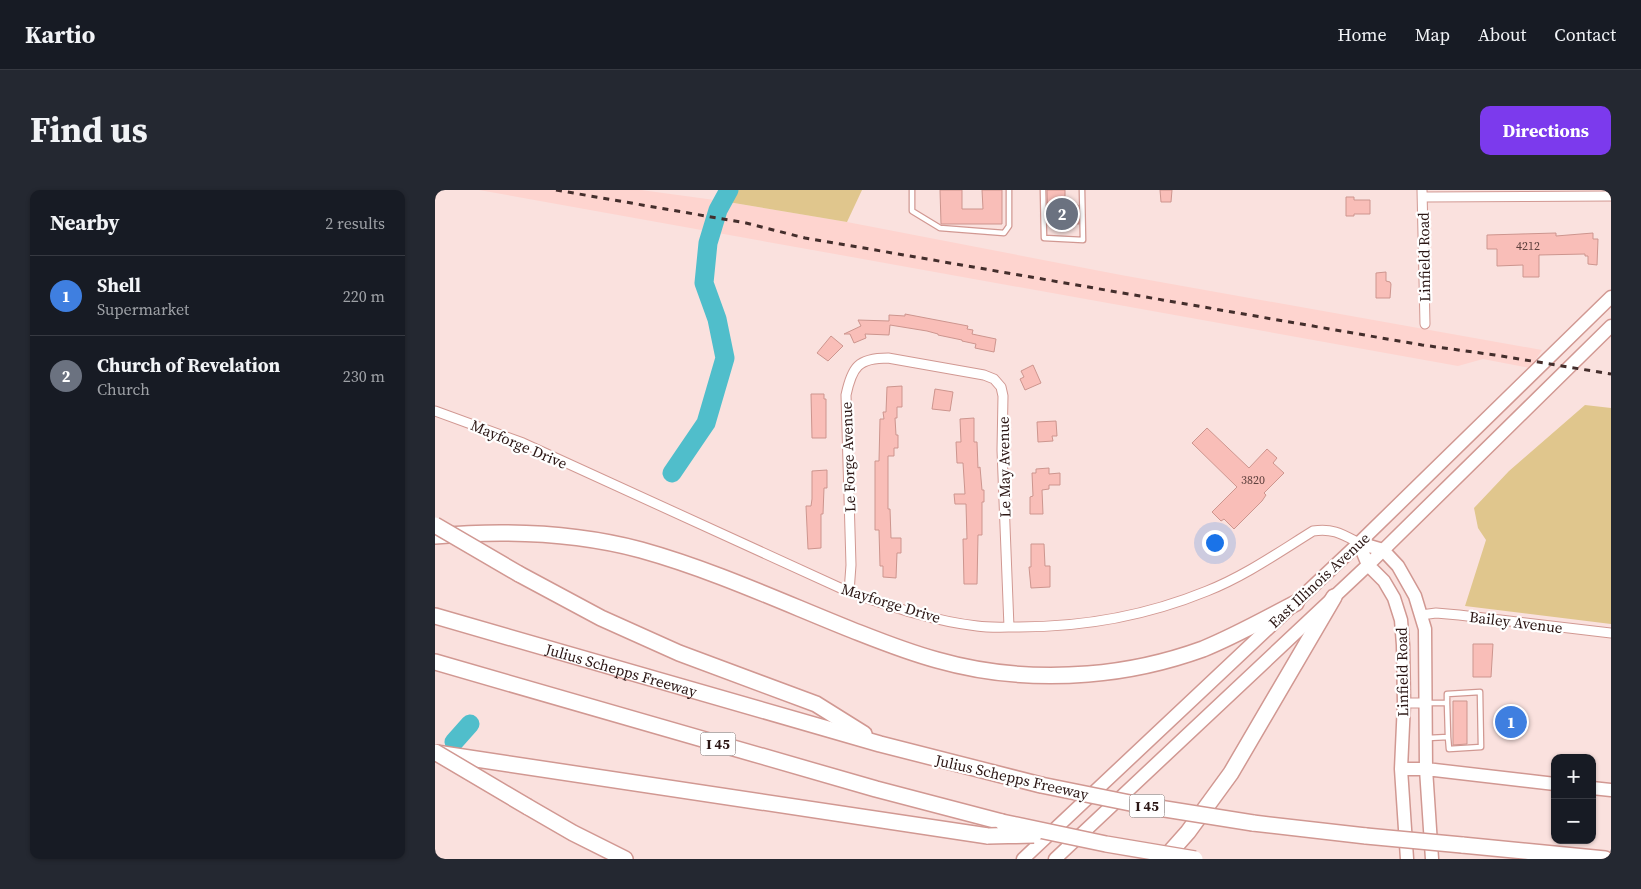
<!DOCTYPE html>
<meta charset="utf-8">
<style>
:root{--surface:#171b24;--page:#242831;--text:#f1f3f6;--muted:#9ea1a6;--line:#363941;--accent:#7c3aed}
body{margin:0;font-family:"Source Serif 4",serif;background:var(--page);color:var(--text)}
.controls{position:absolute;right:15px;bottom:15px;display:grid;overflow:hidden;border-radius:10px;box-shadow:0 1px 4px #0004}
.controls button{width:45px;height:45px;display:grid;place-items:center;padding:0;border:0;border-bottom:1px solid var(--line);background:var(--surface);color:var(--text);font:25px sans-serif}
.you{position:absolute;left:779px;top:352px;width:18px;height:18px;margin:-12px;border:4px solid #fff;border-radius:50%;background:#1a73e8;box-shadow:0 0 0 8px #1a73e833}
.badge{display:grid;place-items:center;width:32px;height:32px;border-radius:50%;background:var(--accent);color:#fff;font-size:16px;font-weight:700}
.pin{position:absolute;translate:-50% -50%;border:2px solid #fff;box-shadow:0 1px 5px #0006}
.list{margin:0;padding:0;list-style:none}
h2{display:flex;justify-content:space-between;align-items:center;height:65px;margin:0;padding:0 20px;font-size:21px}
h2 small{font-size:16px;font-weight:400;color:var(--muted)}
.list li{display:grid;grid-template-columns:32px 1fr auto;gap:15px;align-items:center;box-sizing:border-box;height:80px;padding:0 20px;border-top:1px solid var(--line)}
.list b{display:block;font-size:19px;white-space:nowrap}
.list p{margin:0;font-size:16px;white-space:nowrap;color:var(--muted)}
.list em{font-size:16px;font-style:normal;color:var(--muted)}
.map{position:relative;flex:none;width:1176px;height:669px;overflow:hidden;border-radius:10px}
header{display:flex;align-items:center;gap:30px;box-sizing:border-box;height:70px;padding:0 25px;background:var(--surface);border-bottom:1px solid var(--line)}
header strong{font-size:24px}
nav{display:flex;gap:28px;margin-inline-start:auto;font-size:18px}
.intro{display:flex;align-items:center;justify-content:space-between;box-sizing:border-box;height:120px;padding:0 30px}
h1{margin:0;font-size:35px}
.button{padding:12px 22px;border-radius:10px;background:var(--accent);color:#fff;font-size:18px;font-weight:700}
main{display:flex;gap:30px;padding:0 30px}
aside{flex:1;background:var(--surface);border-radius:10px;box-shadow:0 1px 4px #0004}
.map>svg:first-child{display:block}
.built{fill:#fed4cf}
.green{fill:#e0c68d}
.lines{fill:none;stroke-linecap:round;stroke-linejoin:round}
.river{stroke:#50becb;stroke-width:19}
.building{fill:#f9beb8;stroke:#cd958e}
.lane-casing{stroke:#d19892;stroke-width:7}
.street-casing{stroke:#d19892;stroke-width:11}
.secondary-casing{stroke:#d19892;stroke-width:15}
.highway-casing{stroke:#d19892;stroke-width:18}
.lane{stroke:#fff;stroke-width:4.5}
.street{stroke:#fff;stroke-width:9}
.secondary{stroke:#fff;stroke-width:12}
.highway{stroke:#fff;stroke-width:15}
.rail{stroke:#442e2c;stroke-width:3;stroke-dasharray:6 6;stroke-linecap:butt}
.highway-bridge-casing{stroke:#d19892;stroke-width:18;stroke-linecap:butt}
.highway-bridge{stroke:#fff;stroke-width:15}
.labels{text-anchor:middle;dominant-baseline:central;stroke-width:4.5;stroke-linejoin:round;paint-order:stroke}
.number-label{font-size:12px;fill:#5e403d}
.shield{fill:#fff;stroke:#6b5c5a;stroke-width:1}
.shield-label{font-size:14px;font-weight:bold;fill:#2b1614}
.street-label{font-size:15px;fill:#2b1614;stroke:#fff}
</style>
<header>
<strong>Kartio</strong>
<nav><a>Home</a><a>Map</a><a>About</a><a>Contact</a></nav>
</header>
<div class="intro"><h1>Find us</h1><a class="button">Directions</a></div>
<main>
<aside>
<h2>Nearby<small>2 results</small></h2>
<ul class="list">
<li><span class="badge" style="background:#3f7fe0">1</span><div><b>Shell</b><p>Supermarket</p></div><em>220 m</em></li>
<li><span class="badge" style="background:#6b7280">2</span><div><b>Church of Revelation</b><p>Church</p></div><em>230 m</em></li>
</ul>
</aside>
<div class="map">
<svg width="1176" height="669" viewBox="0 0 1176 669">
<rect width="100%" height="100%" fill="#fae1de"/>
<path class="built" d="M44 0H206L287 11 412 32 686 85 1107 160 1095 178 1048 169 1023 176Z"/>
<path class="green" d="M288 0H427L412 32 287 11Z
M1150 215 1176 218V434L1030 416 1051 350 1043 338 1039 318 1074 281Z"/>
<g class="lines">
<path class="river" d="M237 283 271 233 290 168 282 129 269 93 273 53 283 20 294 0
M19 552 35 534"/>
</g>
<path class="building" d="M505 0H527V19H548L547 0H567V34H506Z
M612 0H630V15H643L644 34 613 33Z
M725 0H737L736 12H726Z
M911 7H919V10H935V24H919V26H911Z
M1121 43V46L1158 43V49H1163L1162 75 1153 74V66H1150V64L1104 65V87H1088V75L1062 76V59H1052V45Z
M951 82V91L955 92 956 94 955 108H941V83Z
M470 124 533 136 532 139 538 140 537 144 561 149 559 162 540 158 541 154 527 151V150L503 145V144L492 141 455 135 454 145 430 144 431 148 419 153 415 144H409L426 136 423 130 454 131V125L470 126Z
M396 146 408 156 393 171 382 163Z
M598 175 606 193 590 200 585 189 589 187 586 181Z
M467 196V217H462V228H460L461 245H463V258H459V266H453V319H455L456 348H466V363H462L461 388 448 387V376H445L444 340H440V271H444L445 229H449L448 222H451L452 197Z
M500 199 518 202 515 221 497 219Z
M376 204H389V209H391V248H377Z
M539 228V252H542L543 278 545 277 547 300H549V312H547V345H543L542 394H529L528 349H532L531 314H520L519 304H530L528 273H522L521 252H526L525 229Z
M621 231 622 246H617L618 251 603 252 602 232Z
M772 238 814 278 832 259 842 268 838 273 849 283 829 303 831 305 827 311 799 339 789 329 786 331 777 322 802 297 757 253Z
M614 278V284L625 283V295H614V299L607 300 608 324H595V307L598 306 597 283H601V279Z
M392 280V298H389L388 324H386V358L373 359 371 316H376L377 309V281Z
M596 354H609L610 376H615V397L596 398 594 377H596Z
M1038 454H1058L1056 487H1038Z
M1018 511H1032V554L1018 555Z
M1068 520H1085L1084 544H1068Z"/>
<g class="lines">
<defs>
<path id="lane" d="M477 0V21L505 38 569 43 574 36V0
M608 0 609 48 648 50 647 0
M992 513H1012V504L1045 502 1046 557 1014 559 1013 547 993 548
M1012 513 1013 547"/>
<path id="street" d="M987 0 990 134
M988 7 1176 6
M0 221 88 253 414 402C455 416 498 431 542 436 555 438 570 437 584 437 650 437 711 426 772 401 810 386 844 362 878 341 898 338 907 344 924 353
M414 402 416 375 411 205C417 177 423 168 453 168L549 185 559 189 566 197 568 206 567 260 574 437
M986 425 1001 423 1024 425 1176 443
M969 513H992"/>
<path id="secondary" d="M924 353 948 360 963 376 980 406 990 439 991 579 997 669
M924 353 933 375 949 391 959 408 966 430 968 455 969 513 966 579 972 669
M966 579H991L1120 594
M1157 598 1176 600
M588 669 924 353 1176 107
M620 669 933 375 1176 136"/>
<g id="highway">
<path d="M0 346C69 340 138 342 206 360 278 380 347 412 417 440 445 451 472 462 502 470 551 484 603 488 653 484 692 481 732 472 768 459 800 446 830 429 861 413"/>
<path d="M84 384 166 428 244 463 381 514 429 544"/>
<path id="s1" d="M0 426 445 554 606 595"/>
<path d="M0 472 441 599 567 632"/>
<path d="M1 563 553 646"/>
<path d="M93 617 138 643 190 669"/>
<path d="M818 633 931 646"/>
<path d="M1027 655 1170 669"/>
<path d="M729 669 753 642 796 583 899 407"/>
</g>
</defs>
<use href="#lane" class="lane-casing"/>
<use href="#street" class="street-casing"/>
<use href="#secondary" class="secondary-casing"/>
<use href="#highway" class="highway-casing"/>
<use href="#lane" class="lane"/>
<use href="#street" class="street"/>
<use href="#secondary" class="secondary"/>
<use href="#highway" class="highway"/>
<path class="rail" d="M121 0 311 33 370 48 423 57 987 155 1060 165 1176 184"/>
<defs>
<path id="highway-bridge" d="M0 335 84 384
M0 562 93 617
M606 595 705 615 818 633
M567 632 671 654 760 669
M553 646 599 645
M931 646 1027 655"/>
</defs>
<use href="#highway-bridge" class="highway-bridge-casing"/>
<use href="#highway-bridge" class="highway-bridge"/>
</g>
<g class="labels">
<g class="number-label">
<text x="1093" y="56">4212</text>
<text x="818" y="290">3820</text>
</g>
<g class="shield">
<rect x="265.5" y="542.5" width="35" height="23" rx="4"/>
<rect x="694.5" y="604.5" width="35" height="23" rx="4"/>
</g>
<g class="shield-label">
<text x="283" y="554">I 45</text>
<text x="712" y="616">I 45</text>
</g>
<g class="street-label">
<text transform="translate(989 67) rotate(-91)">Linfield Road</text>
<text transform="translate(84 254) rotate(23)">Mayforge Drive</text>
<text transform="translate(413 267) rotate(-92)">Le Forge Avenue</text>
<text transform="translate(569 277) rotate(-91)">Le May Avenue</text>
<text transform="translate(884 390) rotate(-43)">East Illinois Avenue</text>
<text transform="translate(456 413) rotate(17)">Mayforge Drive</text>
<text transform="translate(1081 432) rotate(7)">Bailey Avenue</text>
<text stroke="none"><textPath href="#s1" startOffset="194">Julius Schepps Freeway</textPath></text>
<text transform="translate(967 482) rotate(-91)">Linfield Road</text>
<text transform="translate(577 587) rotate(13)">Julius Schepps Freeway</text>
</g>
</g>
</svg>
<div class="controls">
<button>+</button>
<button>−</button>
</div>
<div class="you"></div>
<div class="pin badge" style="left:1076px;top:532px;background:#3f7fe0">1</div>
<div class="pin badge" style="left:627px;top:24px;background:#6b7280">2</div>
</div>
</main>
